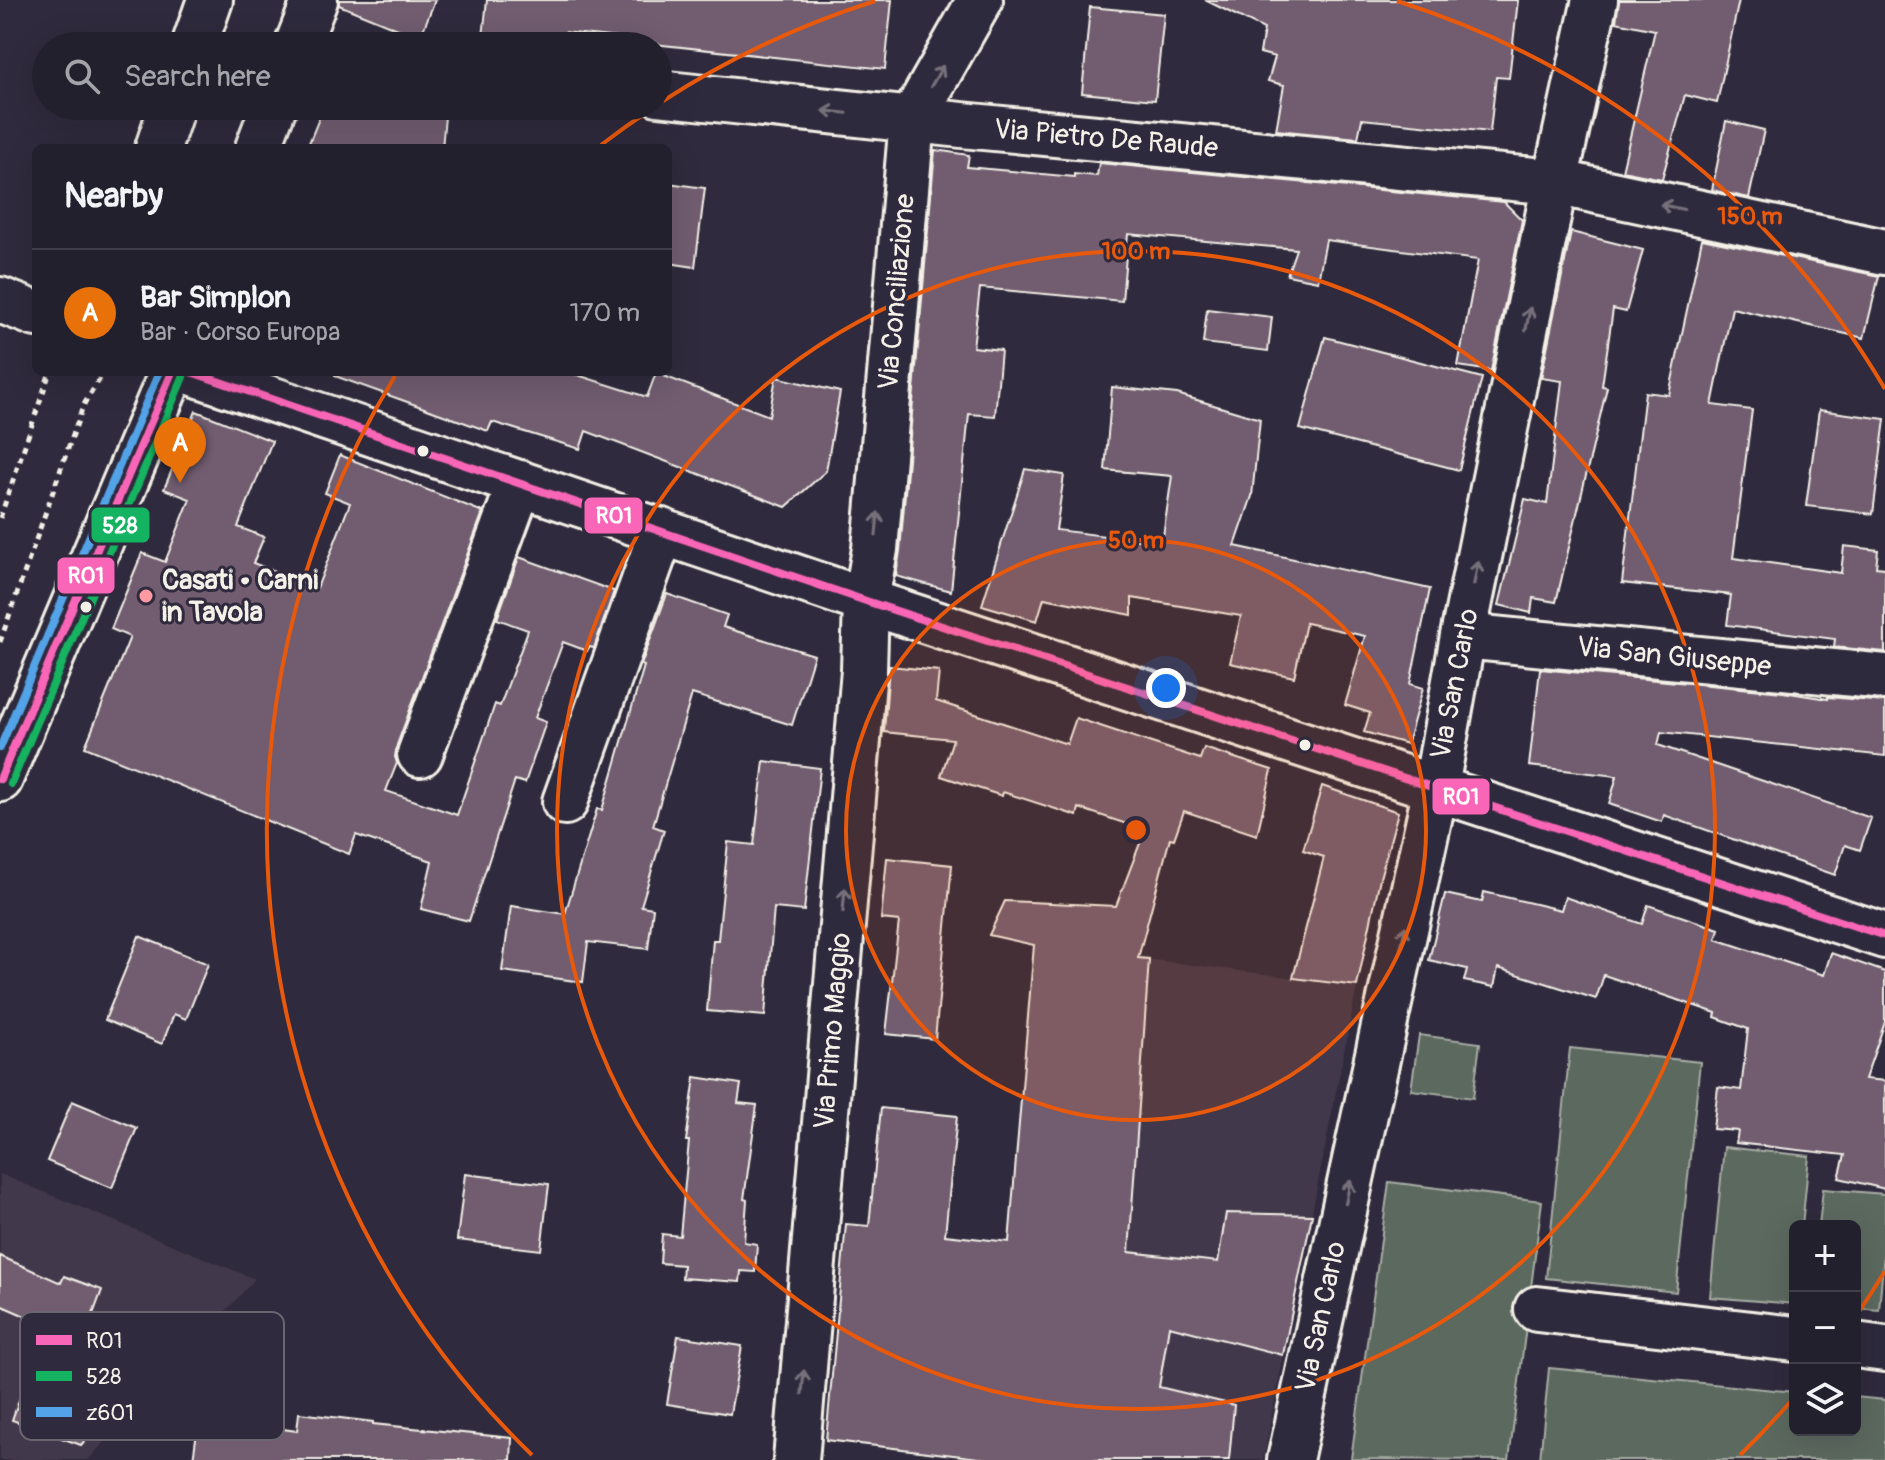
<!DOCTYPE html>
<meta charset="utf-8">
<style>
:root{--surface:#23202e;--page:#2b2836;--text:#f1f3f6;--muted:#a3a3aa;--line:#403e4a;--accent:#8c9099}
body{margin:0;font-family:Pangolin,sans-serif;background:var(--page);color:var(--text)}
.controls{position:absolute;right:24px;bottom:24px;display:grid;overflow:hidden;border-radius:12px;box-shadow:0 8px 32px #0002}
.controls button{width:72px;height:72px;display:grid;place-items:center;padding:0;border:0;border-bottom:2px solid var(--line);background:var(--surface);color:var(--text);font:40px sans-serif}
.you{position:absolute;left:1166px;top:688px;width:28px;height:28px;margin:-20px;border:6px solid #fff;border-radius:50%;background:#1a73e8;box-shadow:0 0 0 12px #1a73e833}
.badge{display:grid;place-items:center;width:52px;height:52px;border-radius:50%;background:var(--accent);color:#fff;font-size:26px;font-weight:700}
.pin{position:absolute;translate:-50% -66px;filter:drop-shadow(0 2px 4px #0008)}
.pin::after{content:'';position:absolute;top:42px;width:28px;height:24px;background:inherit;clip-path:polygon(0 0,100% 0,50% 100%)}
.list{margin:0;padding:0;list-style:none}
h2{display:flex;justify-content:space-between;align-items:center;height:104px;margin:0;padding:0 32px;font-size:34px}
h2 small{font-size:26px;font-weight:400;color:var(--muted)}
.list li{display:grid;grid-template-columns:52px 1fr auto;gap:24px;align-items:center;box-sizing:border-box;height:128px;padding:0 32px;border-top:2px solid var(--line)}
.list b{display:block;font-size:30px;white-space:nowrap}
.list p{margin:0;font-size:26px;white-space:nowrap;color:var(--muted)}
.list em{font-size:26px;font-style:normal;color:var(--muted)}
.icon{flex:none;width:44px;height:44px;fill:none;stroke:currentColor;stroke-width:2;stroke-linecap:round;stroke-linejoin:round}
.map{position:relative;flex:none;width:1885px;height:1460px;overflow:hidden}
.search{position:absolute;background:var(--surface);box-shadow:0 8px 32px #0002;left:32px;top:32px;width:640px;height:88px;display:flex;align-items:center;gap:20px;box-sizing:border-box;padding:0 28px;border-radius:44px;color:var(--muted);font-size:30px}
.panel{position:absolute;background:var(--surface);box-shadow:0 8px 32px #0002;left:32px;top:144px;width:640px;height:232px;border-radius:12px}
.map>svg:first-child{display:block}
.built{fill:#43394c}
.green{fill:#5b695f;stroke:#a8ada4;stroke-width:2}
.building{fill:#715b70;stroke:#f4f1e8;stroke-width:2}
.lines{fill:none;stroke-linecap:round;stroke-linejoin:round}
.minor-casing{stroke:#f4f1e8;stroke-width:50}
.major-casing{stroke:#f4f1e8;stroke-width:50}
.path{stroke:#f4f1e8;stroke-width:5;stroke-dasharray:6 6;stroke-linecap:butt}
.minor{stroke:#2f2a3d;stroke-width:44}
.major{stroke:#2f2a3d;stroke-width:44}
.bus-1-casing{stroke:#2f2a3d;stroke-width:14}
.bus-2-casing{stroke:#2f2a3d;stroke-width:14}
.bus-3-casing{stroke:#2f2a3d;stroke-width:14}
.bus-1{stroke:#fa66b7;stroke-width:8}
.bus-2{stroke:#13b361;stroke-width:8}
.bus-3{stroke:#53a3e8;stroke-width:8}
.oneway{stroke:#747079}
.ring{fill:none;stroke:#e8590c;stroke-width:4}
.bus-dot{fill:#f4f1e8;stroke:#2f2a3d;stroke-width:3}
.poi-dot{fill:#ff9aa2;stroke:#2f2a3d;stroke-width:3}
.labels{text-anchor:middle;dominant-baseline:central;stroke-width:6;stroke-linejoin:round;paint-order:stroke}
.street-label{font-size:28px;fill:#f4f1e8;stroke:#2f2a3d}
.poi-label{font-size:28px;font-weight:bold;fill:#f4f1e8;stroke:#2f2a3d;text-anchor:start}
.key{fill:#2f2a3d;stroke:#6a6670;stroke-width:2}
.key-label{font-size:22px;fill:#f4f1e8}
.centre{fill:#e8590c;stroke:#2f2a3d;stroke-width:4}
.ring-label{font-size:24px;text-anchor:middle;font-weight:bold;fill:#e8590c;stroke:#2f2a3d;stroke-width:6;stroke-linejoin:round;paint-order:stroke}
.line-badge{stroke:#2f2a3d;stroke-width:3}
.badge-label{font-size:22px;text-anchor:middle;font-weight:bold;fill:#fff}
</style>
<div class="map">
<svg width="1885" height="1460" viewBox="0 0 1885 1460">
<rect width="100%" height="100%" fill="#2f2a3d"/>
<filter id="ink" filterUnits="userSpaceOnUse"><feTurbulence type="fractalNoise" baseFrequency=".0125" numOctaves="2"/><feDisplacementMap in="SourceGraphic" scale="16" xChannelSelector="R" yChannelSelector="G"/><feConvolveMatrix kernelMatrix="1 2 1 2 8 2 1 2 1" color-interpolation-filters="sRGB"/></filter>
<g filter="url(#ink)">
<path class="built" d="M1034 945 1357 986 1263 1460H996L826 1439 847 1224 1009 1242Z
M0 1174 255 1279 88 1460H0Z"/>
<path class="green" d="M1419 1035 1480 1043 1473 1098 1411 1090Z
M1570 1048 1700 1062 1676 1292 1546 1278Z
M1724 1147 1809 1156 1802 1226H1795V1304L1710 1297Z
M1389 1182 1542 1201 1509 1460 1351 1459Z
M1823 1189 1885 1194V1241L1879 1310 1855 1308V1226H1819Z
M1549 1368 1795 1392V1430H1855V1397L1885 1400V1460H1540Z"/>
<path class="building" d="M339 0H435L420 38 339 5Z
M487 0H892L885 69 654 44V42L565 32 563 46 483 37Z
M1205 0H1518L1509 78 1496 77 1490 132 1362 119 1358 138 1276 130 1284 85 1268 81 1275 57 1260 53 1264 29Z
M1619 0H1739L1717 103 1685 95 1662 179 1622 171 1655 30 1616 22Z
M1090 7 1164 14 1155 100 1082 93Z
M324 106H446L442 148H307Z
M1726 121 1764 130 1749 198 1712 190Z
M935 150 969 155 967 167 1074 177V174L1097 176 1099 163 1504 202 1522 220 1491 371 1458 366 1478 260 1326 240 1318 281 1287 275 1296 249 1128 234 1122 301 980 288 973 347 1001 350 995 416 969 414 951 591 896 576 900 551Z
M668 183 705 188 695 267 668 263Z
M1571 232 1643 250 1626 312 1613 309 1602 386 1607 387 1556 602 1533 598 1531 613 1499 605 1525 499 1547 504 1562 381 1541 378Z
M1702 239 1879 276 1864 338 1732 308 1712 405 1752 410 1733 558 1841 573 1844 546 1878 550 1876 567 1885 568V652L1834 647 1835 639 1727 625 1731 595 1622 583 1645 392 1669 395Z
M1207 309 1272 317 1268 351 1203 343Z
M1325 337 1482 378 1459 470 1300 429Z
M335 372H568L647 397 656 373 769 416 776 377 840 392 826 471 786 507 586 431 580 449 492 422 488 431 335 376Z
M1112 387 1177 394 1260 419 1252 496 1235 546 1430 589 1410 684 1423 688 1407 744 1364 732 1370 713 1345 705 1365 636 1306 623 1294 677 1230 663 1241 616 1132 598V615L1044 598 1037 621 982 605 1025 469 1064 475 1056 530 1162 543 1172 476 1105 470Z
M1819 410 1885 419 1873 514 1806 506Z
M196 411 272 441 238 527 264 537 253 563 317 588 350 503 325 493 340 455 483 512 397 745 395 757 397 763 386 791 457 815 495 704 500 706 528 630 497 619 519 557 614 591 594 648 589 647 587 651 563 642 535 718 546 722 525 783 515 780 469 921 421 909 432 861 356 835 349 854 85 747 130 637 111 629 142 553 165 562 190 499 164 489Z
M667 594 727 615 723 627 814 655 792 725 692 694 653 826 664 830 641 906 653 908 648 949 588 942 583 982 502 971 511 906 565 914 597 809 602 810 644 666 641 665Z
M889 666 939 671 936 701 1067 744 1076 718 1200 759 1204 748 1272 770 1257 835 1184 811 1174 839 1170 838 1138 958 1149 959 1129 1252 1218 1262 1226 1213 1312 1215 1283 1355 1169 1326 1159 1387 1234 1405 1229 1460H996L826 1440 846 1224 869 1226 881 1108 957 1116 945 1235 1009 1242 1034 945 989 935 1005 901 1116 906 1145 830 1079 808 1077 816 1003 792 1002 796 941 776 953 739 884 732Z
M1540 669 1783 692 1828 699V697L1885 702V756L1661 732 1658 745 1871 818 1860 850 1845 845 1835 875 1664 815 1662 822 1609 804 1617 776 1529 766Z
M764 761 820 768 804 911 774 908 765 1016 707 1011 713 940H718L728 842 754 845Z
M1322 786 1398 812 1380 878 1357 986 1293 978 1324 857 1303 850Z
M887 858 952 865 935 1039 886 1034 899 921 881 919Z
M1484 892 1561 910 1565 897 1642 924 1648 905 1719 929 1716 939 1824 975 1831 953 1885 972V1022L1865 1079 1885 1081V1189L1839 1178 1845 1155 1736 1143 1738 1131 1713 1129 1718 1087 1741 1090 1748 1029 1715 1017 1716 1013 1604 975 1596 999 1498 968 1494 987 1464 981 1467 969 1429 960 1445 894 1482 902Z
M139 936 208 964 186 1019 174 1014 162 1044 105 1020Z
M695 1077 741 1084 738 1103 757 1105 744 1199 747 1200 744 1242 757 1244 755 1272 741 1271 740 1282 682 1278 683 1265 660 1263 662 1234 680 1236 689 1141H686Z
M72 1101 137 1128 112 1188 47 1161Z
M465 1174 549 1184 541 1250 457 1240Z
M0 1256 61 1283 64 1276 102 1290 76 1360 135 1381 81 1445 12 1420 46 1325 0 1305Z
M678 1336 742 1346 730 1414 667 1404Z
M299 1413 373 1422V1424L512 1438 511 1460H193L199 1417 297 1431Z"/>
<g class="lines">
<defs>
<path id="minor" d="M194 46 210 0
M658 93 962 125 1555 182 1885 252
M158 148 172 106
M0 300 36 314
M191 372 866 601 1885 936
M1463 636 1885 677
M420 754 520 483
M565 802 662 531
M1537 1309 1795 1339
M1855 1345 1885 1349
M796 1460 864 670 866 601 875 549 912 120 980 0
M1290 1460 1436 787 1463 636 1555 182 1595 0"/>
<path id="major" d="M297 46 315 0
M258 148 274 106
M0 779 172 372"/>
</defs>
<use href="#minor" class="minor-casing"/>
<use href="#major" class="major-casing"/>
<path class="path" d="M0 518 50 372
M0 642 83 406 104 372"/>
<use href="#minor" class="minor"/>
<use href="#major" class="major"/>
<defs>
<path id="bus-1" d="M191 372 866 601 1885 936
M0 779 172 372"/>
<path id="bus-2" d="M11 784 183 377"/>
<path id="bus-3" d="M0 748 159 372"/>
</defs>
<use href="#bus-1" class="bus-1-casing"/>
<use href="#bus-2" class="bus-2-casing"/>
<use href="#bus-3" class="bus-3-casing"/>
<use href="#bus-1" class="bus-1"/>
<use href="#bus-2" class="bus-2"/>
<use href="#bus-3" class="bus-3"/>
</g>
<defs><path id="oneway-shaft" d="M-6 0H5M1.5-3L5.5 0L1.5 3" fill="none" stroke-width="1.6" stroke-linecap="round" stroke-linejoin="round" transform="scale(2)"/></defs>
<g class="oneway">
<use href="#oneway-shaft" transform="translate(937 76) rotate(-60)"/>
<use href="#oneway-shaft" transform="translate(835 112) rotate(-174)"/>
<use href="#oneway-shaft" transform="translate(1672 207) rotate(-168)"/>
<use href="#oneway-shaft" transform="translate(1528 319) rotate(-79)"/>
<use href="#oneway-shaft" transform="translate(877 524) rotate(-85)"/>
<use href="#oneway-shaft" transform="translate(1476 573) rotate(-79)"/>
<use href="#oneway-shaft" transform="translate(844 900) rotate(-85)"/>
<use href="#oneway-shaft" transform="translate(1403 938) rotate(-78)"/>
<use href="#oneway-shaft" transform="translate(1348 1192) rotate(-78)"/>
<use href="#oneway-shaft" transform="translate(803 1382) rotate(-85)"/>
</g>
</g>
<circle cx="1136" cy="830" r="290" fill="#e8590c" fill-opacity=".12"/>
<g class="ring">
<circle cx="1136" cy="830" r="290"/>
<circle cx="1136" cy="830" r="579"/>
<path d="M1885 1271A869 869 0 0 1 1856 1316M1792 1400A869 869 0 0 1 1740 1455M532 1455A869 869 0 0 1 395 376M601 145A869 869 0 0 1 650 110M663 101A869 869 0 0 1 875 1M1397 1A869 869 0 0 1 1885 389"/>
</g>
<g class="bus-dot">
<circle cx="423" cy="451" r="7"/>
<circle cx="86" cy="607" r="7"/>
<circle cx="1305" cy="745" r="7"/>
</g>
<circle class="poi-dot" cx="146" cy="596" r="8"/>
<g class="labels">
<g class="street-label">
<text transform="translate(1106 139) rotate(5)">Via Pietro De Raude</text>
<text transform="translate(897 292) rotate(-85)">Via Conciliazione</text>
<text transform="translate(1674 657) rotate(6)">Via San Giuseppe</text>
<text transform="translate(1455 684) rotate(-79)">Via San Carlo</text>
<text transform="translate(833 1031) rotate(-85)">Via Primo Maggio</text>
<text transform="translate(1321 1317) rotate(-78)">Via San Carlo</text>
</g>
<g class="poi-label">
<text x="162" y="580">Casati • Carni<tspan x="162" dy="32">in Tavola</tspan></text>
</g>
</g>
<rect x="20" y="1312" width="264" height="128" rx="12" class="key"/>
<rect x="36" y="1335" width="36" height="10" fill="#fa66b7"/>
<rect x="36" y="1371" width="36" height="10" fill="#13b361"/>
<rect x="36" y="1407" width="36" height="10" fill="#53a3e8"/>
<g class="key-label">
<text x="86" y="1348">R01</text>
<text x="86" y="1384">528</text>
<text x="86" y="1420">z601</text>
</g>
<circle cx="1136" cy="830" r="12" class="centre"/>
<g class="ring-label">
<text x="1750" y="224">150 m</text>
<text x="1136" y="259">100 m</text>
<text x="1136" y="548">50 m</text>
</g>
<g class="line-badge">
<rect x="583" y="496" width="61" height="39" rx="8" fill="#fa66b7"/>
<rect x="90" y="506" width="61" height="38" rx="8" fill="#13b361"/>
<rect x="56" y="556" width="60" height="39" rx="8" fill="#fa66b7"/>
<rect x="1431" y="777" width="60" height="39" rx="8" fill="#fa66b7"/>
</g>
<g class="badge-label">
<text x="614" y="523">R01</text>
<text x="120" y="533">528</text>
<text x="86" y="583">R01</text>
<text x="1461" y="804">R01</text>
</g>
</svg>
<div class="controls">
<button>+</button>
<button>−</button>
<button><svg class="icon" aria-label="layers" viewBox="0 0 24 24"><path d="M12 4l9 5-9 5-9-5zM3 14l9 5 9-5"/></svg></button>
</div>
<div class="you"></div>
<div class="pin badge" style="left:180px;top:483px;background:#e8710a">A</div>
<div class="search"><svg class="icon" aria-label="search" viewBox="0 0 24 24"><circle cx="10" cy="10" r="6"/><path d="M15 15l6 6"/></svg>Search here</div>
<section class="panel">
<h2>Nearby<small></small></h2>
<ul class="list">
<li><span class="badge" style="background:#e8710a">A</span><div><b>Bar Simplon</b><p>Bar · Corso Europa</p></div><em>170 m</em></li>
</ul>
</section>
</div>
